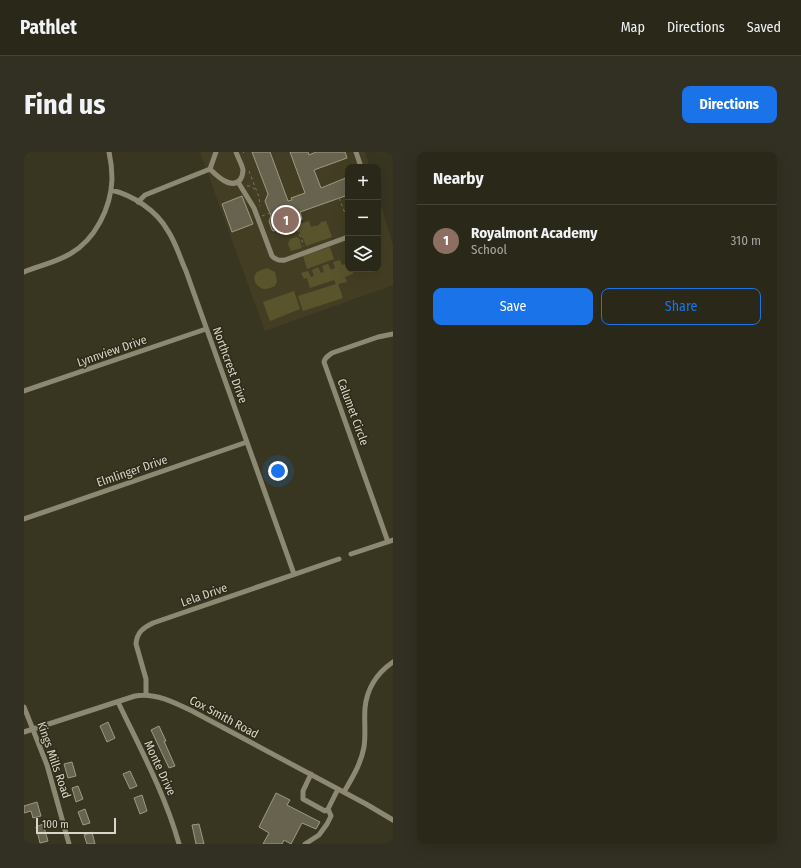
<!DOCTYPE html>
<meta charset="utf-8">
<style>
:root{--surface:#2a2819;--page:#323022;--text:#f1f3f6;--muted:#a5a6a2;--line:#464438;--accent:#1a73e8}
body{margin:0;font-family:"Fira Sans Condensed",sans-serif;background:var(--page);color:var(--text)}
.controls{position:absolute;right:12px;top:12px;display:grid;overflow:hidden;border-radius:8px;box-shadow:0 4px 16px #0002}
.controls button{width:36px;height:36px;display:grid;place-items:center;padding:0;border:0;border-bottom:1px solid var(--line);background:var(--surface);color:var(--text);font:20px sans-serif}
.scale{position:absolute;left:12px;bottom:10px;width:80px;box-sizing:border-box;padding-left:4px;border:2px solid #d8d6ca;border-top:0;font-size:11px;line-height:14px;white-space:nowrap;color:#d8d6ca;-webkit-text-stroke:3px #2e2b18;paint-order:stroke}
.you{position:absolute;left:254px;top:319px;width:14px;height:14px;margin:-10px;border:3px solid #fff;border-radius:50%;background:#1a73e8;box-shadow:0 0 0 6px #1a73e833}
.badge{display:grid;place-items:center;width:26px;height:26px;border-radius:50%;background:var(--accent);color:#fff;font-size:13px;font-weight:700}
.pin{position:absolute;translate:-50% -50%;border:2px solid #fff;box-shadow:0 1px 4px #0006}
.list{margin:0;padding:0;list-style:none}
h2{display:flex;justify-content:space-between;align-items:center;height:52px;margin:0;padding:0 16px;font-size:17px}
h2 small{font-size:13px;font-weight:400;color:var(--muted)}
.list li{display:grid;grid-template-columns:26px 1fr auto;gap:12px;align-items:center;box-sizing:border-box;height:72px;padding:0 16px;border-top:1px solid var(--line)}
.list b{display:block;font-size:15px;white-space:nowrap}
.list p{margin:0;font-size:13px;white-space:nowrap;color:var(--muted)}
.list em{font-size:13px;font-style:normal;color:var(--muted)}
.actions{display:flex;gap:8px;padding:12px 16px}
.actions a{flex:1;padding:9px 0;border:1px solid var(--accent);border-radius:8px;text-align:center;font-size:14px;color:var(--accent)}
.actions .main{background:var(--accent);color:#fff}
.icon{flex:none;width:22px;height:22px;fill:none;stroke:currentColor;stroke-width:2;stroke-linecap:round;stroke-linejoin:round}
.map{position:relative;flex:none;width:369px;height:692px;overflow:hidden;border-radius:8px}
header{display:flex;align-items:center;gap:24px;box-sizing:border-box;height:56px;padding:0 20px;background:var(--surface);border-bottom:1px solid var(--line)}
header strong{font-size:19px}
nav{display:flex;gap:22px;margin-inline-start:auto;font-size:14px}
.intro{display:flex;align-items:center;justify-content:space-between;box-sizing:border-box;height:96px;padding:0 24px}
h1{margin:0;font-size:28px}
.button{padding:10px 18px;border-radius:8px;background:var(--accent);color:#fff;font-size:14px;font-weight:700}
main{display:flex;gap:24px;padding:0 24px}
aside{flex:1;background:var(--surface);border-radius:8px;box-shadow:0 4px 16px #0002}
.map>svg:first-child{display:block}
.built{fill:#433e23}
.green{fill:#5a542d}
.building{fill:#67634e;stroke:#9d9a83}
.lines{fill:none;stroke-linecap:round;stroke-linejoin:round}
.path{stroke:#767463;stroke-width:1;stroke-dasharray:3 3;stroke-linecap:butt}
.minor{stroke:#8c8872;stroke-width:5}
.labels{text-anchor:middle;dominant-baseline:central;stroke-width:3;stroke-linejoin:round;paint-order:stroke}
.street-label{font-size:12px;fill:#d8d6ca;stroke:#2e2b18}
</style>
<header>
<strong>Pathlet</strong>
<nav><a>Map</a><a>Directions</a><a>Saved</a></nav>
</header>
<div class="intro"><h1>Find us</h1><a class="button">Directions</a></div>
<main>
<div class="map">
<svg width="369" height="692" viewBox="0 0 369 692">
<rect width="100%" height="100%" fill="#383521"/>
<path class="built" d="M176 0H341L346 15H324V117H354V43L369 93V133L241 179Z"/>
<path class="green" d="M285 69 287 75C292 73 295 75 297 70L302 69 308 85 282 94 279 86H278L273 73Z
M273 85 275 86 278 96 267 99 264 92 266 87Z
M306 95 310 107 283 117 279 104Z
M316 108 318 113 324 111V117H328L329 122 321 125 323 130 314 132 319 146 279 159 274 144 312 132 310 128 286 136 283 126 280 127 277 121 284 119 287 125 290 124 288 118 294 115 297 121 300 120 298 114 304 112 307 118 311 116 309 110Z
M243 116 251 120 253 129 251 134C248 135 244 137 241 137 232 136 227 126 233 120 236 118 240 117 243 116Z
M270 139 276 157 246 169 239 150Z"/>
<path class="building" d="M228 0H246L264 49 268 48 267 46 281 41 266 0H284L285 3 292 0H321L323 6 290 18 297 36 324 25V43L276 60 278 67 277 68 270 71 272 74 271 76 258 80 257 76 250 79 248 78 245 69 247 64 246 61 244 57 241 49 244 42Z
M218 44 229 72 208 80 198 52Z
M84 570 91 586 83 590 76 574Z
M135 574 142 589H140L151 614 145 616 127 578Z
M48 610 52 624 44 626 40 612Z
M106 619 113 634 106 637 99 622Z
M54 634 59 647 52 650 48 636Z
M252 641 266 648 263 653 296 670 292 677 278 671 267 692 260 688 258 692H239L245 681 235 675Z
M118 643 123 659 116 662 110 646Z
M13 650 17 664 9 666 7 659 0 661V654Z
M61 657 66 671 59 673 54 660Z
M19 672 24 689 16 691 12 675Z
M175 672 180 692H172L168 673Z
M68 680 71 692H63L60 683Z"/>
<g class="lines">
<path class="path" d="M219 1 220 0
M225 19 235 45 236 54
M223 34H226L232 38
M315 46 324 69
M238 64 246 61
M271 71 280 94"/>
<path class="minor" d="M332 0 337 15
M186 17C192 23 207 38 216 28 218 25 219 21 219 18 218 12 214 6 212 0
M186 17 192 0
M214 30 230 56 248 104C252 108 255 109 261 108L324 85
M87 38C109 43 133 59 144 79 152 91 156 106 162 119L270 422
M114 50 121 43 186 17
M0 120C15 114 32 110 46 102 71 88 87 56 88 27 88 18 87 9 85 0
M0 239 182 177
M0 367 223 290
M364 390 300 210C301 205 304 204 308 201L354 185 369 182
M327 402 369 388
M122 543V527L112 492C113 480 119 476 129 471L315 407
M94 550C116 596 141 642 155 692
M0 555 23 613 45 692
M0 580 111 544C131 540 152 551 170 560L342 652 369 668
M287 622 279 639V647L301 659 304 657 314 637
M320 640C328 626 337 612 340 595 342 582 340 569 341 556 343 536 353 521 369 510
M281 692 295 683 303 672 307 664 304 657"/>
</g>
<g class="labels">
<g class="street-label">
<text transform="translate(88 199) rotate(-19)">Lynnview Drive</text>
<text transform="translate(206 213) rotate(70)">Northcrest Drive</text>
<text transform="translate(329 260) rotate(70)">Calumet Circle</text>
<text transform="translate(108 319) rotate(-19)">Elmlinger Drive</text>
<text transform="translate(180 443) rotate(-19)">Lela Drive</text>
<text transform="translate(200 565) rotate(28)">Cox Smith Road</text>
<text transform="translate(30 608) rotate(71)">Kings Mills Road</text>
<text transform="translate(136 616) rotate(65)">Monte Drive</text>
</g>
</g>
</svg>
<div class="controls">
<button>+</button>
<button>−</button>
<button><svg class="icon" aria-label="layers" viewBox="0 0 24 24"><path d="M12 4l9 5-9 5-9-5zM3 14l9 5 9-5"/></svg></button>
</div>
<div class="scale">100 m</div>
<div class="you"></div>
<div class="pin badge" style="left:262px;top:68px;background:#8d6e63">1</div>
</div>
<aside>
<h2>Nearby<small></small></h2>
<ul class="list">
<li><span class="badge" style="background:#8d6e63">1</span><div><b>Royalmont Academy</b><p>School</p></div><em>310 m</em></li>
</ul>
<div class="actions"><a class="main">Save</a><a>Share</a></div>
</aside>
</main>
